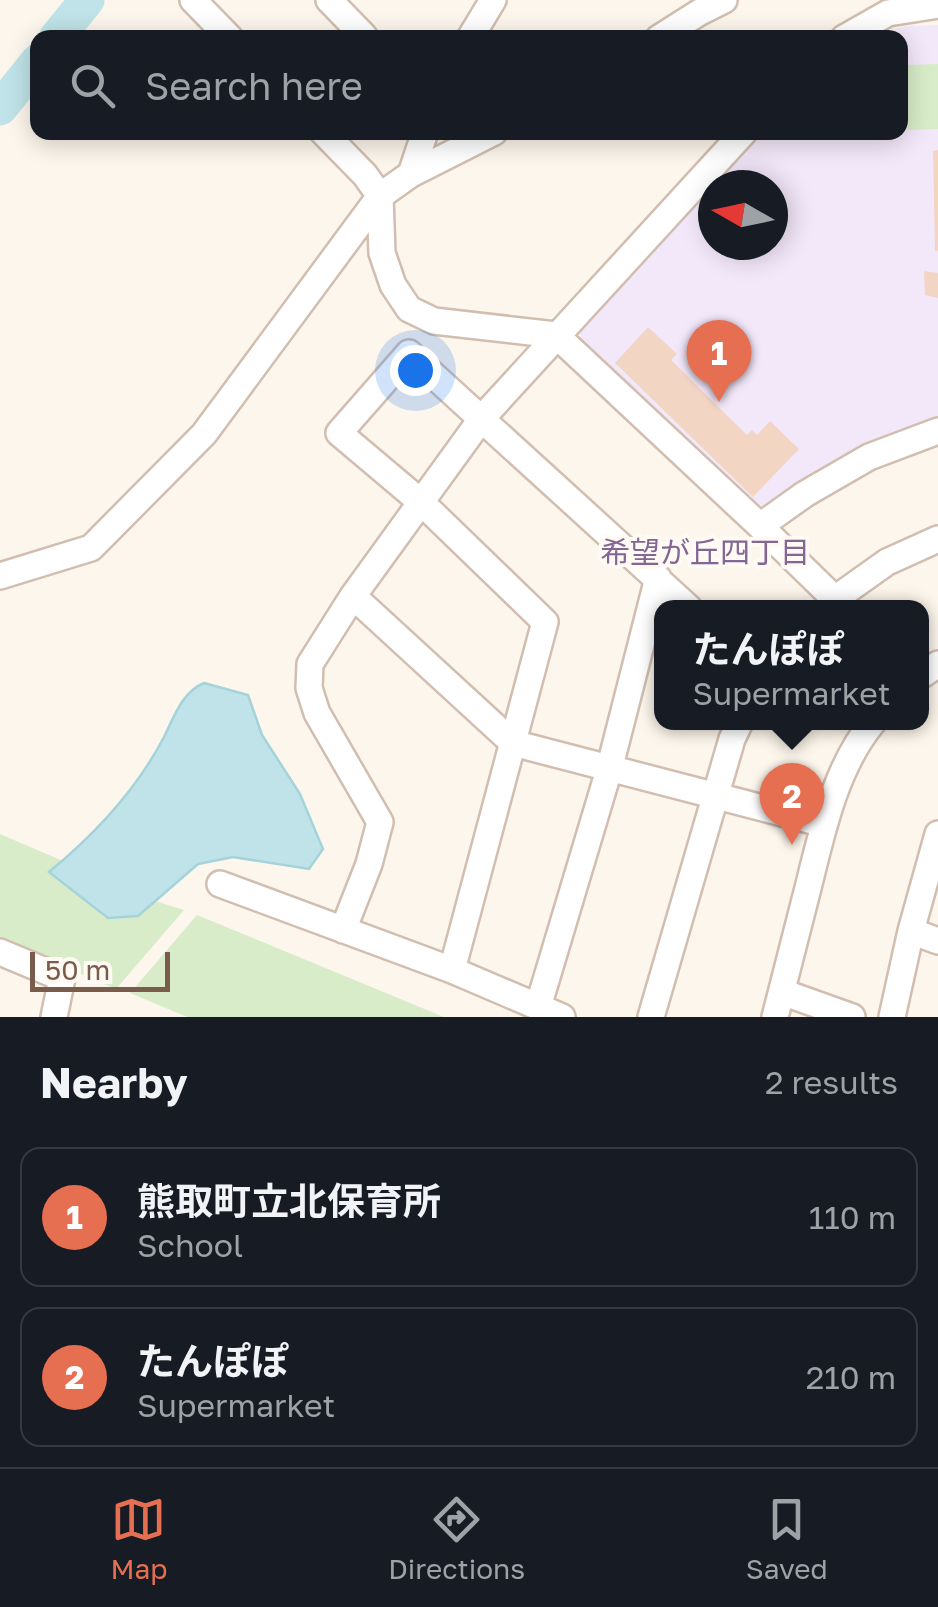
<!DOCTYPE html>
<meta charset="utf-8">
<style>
:root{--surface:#171b24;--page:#242831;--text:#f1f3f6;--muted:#9ea1a6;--line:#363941;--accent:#e76f51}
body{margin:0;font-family:"Golos Text","Noto Sans JP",sans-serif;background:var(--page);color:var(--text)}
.compass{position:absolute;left:698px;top:170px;width:90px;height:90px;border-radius:50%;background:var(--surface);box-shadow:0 5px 25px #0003;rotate:279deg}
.scale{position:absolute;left:30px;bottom:25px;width:140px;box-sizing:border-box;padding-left:10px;border:5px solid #7a5c4d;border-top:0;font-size:28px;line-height:35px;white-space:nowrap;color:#7a5c4d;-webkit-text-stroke:8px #fffaf3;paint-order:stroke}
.you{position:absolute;left:415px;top:370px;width:35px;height:35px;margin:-25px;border:8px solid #fff;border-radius:50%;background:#1a73e8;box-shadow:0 0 0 15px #1a73e833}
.badge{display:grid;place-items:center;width:65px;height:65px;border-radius:50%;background:var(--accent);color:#fff;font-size:32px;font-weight:700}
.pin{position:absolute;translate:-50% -82px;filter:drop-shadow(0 2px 5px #0008)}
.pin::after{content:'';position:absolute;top:52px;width:35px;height:30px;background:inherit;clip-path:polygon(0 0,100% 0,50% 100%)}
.popup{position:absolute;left:654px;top:600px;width:275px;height:130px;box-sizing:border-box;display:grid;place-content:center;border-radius:20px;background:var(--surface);filter:drop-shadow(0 2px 8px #0005);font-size:32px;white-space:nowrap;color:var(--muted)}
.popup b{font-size:38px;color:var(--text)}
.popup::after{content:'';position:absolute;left:50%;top:100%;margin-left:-20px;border:20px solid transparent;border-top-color:var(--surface)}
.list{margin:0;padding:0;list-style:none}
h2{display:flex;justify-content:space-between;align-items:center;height:130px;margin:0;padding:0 40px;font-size:42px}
h2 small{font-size:32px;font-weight:400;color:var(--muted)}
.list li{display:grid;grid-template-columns:65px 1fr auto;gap:30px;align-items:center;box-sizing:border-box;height:140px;margin:0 20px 20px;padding:0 20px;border:2px solid var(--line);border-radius:20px}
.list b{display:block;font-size:38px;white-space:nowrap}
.list p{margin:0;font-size:32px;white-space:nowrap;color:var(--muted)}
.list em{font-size:32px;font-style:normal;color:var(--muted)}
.icon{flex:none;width:55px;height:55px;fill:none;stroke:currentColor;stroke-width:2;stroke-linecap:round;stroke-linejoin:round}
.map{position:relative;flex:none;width:938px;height:1017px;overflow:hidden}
.search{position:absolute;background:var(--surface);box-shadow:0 5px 25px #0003;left:30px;right:30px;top:30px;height:110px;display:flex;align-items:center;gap:25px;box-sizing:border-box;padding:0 35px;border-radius:20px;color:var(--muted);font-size:38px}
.sheet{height:450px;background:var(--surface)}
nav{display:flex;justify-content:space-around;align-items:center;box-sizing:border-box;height:140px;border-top:2px solid var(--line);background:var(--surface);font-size:28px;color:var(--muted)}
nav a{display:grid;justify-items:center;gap:5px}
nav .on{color:var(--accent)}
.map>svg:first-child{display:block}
.education{fill:#f3e8fa}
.green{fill:#d8ecc9}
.water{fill:#bfe3e8;stroke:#a5d3da;stroke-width:2.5}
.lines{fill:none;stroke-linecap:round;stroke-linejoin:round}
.river{stroke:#bfe3e8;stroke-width:35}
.building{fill:#f3d5c3}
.minor-casing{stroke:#d1beb0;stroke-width:30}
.minor{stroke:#fff;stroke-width:25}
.labels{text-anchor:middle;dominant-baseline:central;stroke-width:8;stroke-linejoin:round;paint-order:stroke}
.neighbourhood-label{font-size:30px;fill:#846695;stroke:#fffaf3}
</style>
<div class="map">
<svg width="938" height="1017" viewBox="0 0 938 1017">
<rect width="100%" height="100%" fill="#fdf6ec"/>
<path class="education" d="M938 25V421L773 505H756L587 345 581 338 580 332 713 187V245H773V185H714L764 133 900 132V38L871 37 878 33 907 26Z"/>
<path class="green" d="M938 64V129L908 130 907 65Z
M0 834 63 861 50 873 138 916 155 901 184 910 116 989 0 940Z
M197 915 444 1017H187L130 993Z"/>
<path class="water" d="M204 683 248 695 262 735 300 794 323 849 309 869 233 857 198 864 138 916 108 918 49 872C94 835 137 789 164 737 174 717 182 692 204 683Z"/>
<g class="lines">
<path class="river" d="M56 38 87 0
M0 108 38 61"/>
</g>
<path class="building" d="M938 150V251H935L933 151Z
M924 271 938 273V298L925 295Z
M648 327 677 354 671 360 747 435 752 430 757 435 770 421 799 449 753 497 615 363Z"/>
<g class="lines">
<defs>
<path id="minor" d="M193 0 230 38
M329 0 364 36 362 38
M470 38 493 0
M659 38 700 12 724 0
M844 38 888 13 938 5
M323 132 365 175 380 196 382 253 393 285 409 309 434 321 556 335 760 526 844 608
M411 174 425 132
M760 526 805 494 869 457 938 431
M0 576 91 548 204 434 380 196 411 174 494 132
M353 596 513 743 824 824
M835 599 887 562 938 539
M922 675 938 664
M220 884 452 970 562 1017
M343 930 369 864 380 822 317 713 309 688 310 664 353 596 482 418 744 132
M911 931 938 941
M0 952 62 978 54 1017
M452 970 545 622 422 503 339 433 409 353 689 608
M782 992 852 1017
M538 1007 609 770 658 578
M651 1017 732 739 740 722
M775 1017C786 974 797 931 808 888 822 832 835 768 873 722
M892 1017 911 931 938 834"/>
</defs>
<use href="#minor" class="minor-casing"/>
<use href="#minor" class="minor"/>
</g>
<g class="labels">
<g class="neighbourhood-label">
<text x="705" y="552">希望が丘四丁目</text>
</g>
</g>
</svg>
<svg class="compass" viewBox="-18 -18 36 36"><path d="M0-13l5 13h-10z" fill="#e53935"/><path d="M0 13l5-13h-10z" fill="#9ea1a6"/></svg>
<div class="scale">50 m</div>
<div class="you"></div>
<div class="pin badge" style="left:719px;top:402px">1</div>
<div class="pin badge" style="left:792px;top:845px">2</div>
<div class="popup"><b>たんぽぽ</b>Supermarket</div>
<div class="search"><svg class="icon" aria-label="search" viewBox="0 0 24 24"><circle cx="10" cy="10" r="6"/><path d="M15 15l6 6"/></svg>Search here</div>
</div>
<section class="sheet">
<h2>Nearby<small>2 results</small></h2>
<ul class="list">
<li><span class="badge">1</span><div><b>熊取町立北保育所</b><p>School</p></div><em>110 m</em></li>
<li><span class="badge">2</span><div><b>たんぽぽ</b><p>Supermarket</p></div><em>210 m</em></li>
</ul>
</section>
<nav>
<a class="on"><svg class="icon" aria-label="map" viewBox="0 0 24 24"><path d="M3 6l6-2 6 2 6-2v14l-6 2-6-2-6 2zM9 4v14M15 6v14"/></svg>Map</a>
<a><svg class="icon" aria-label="directions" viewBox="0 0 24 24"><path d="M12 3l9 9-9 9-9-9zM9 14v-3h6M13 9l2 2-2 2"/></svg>Directions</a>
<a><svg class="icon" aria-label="saved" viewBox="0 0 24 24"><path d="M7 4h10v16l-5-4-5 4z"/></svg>Saved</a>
</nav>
